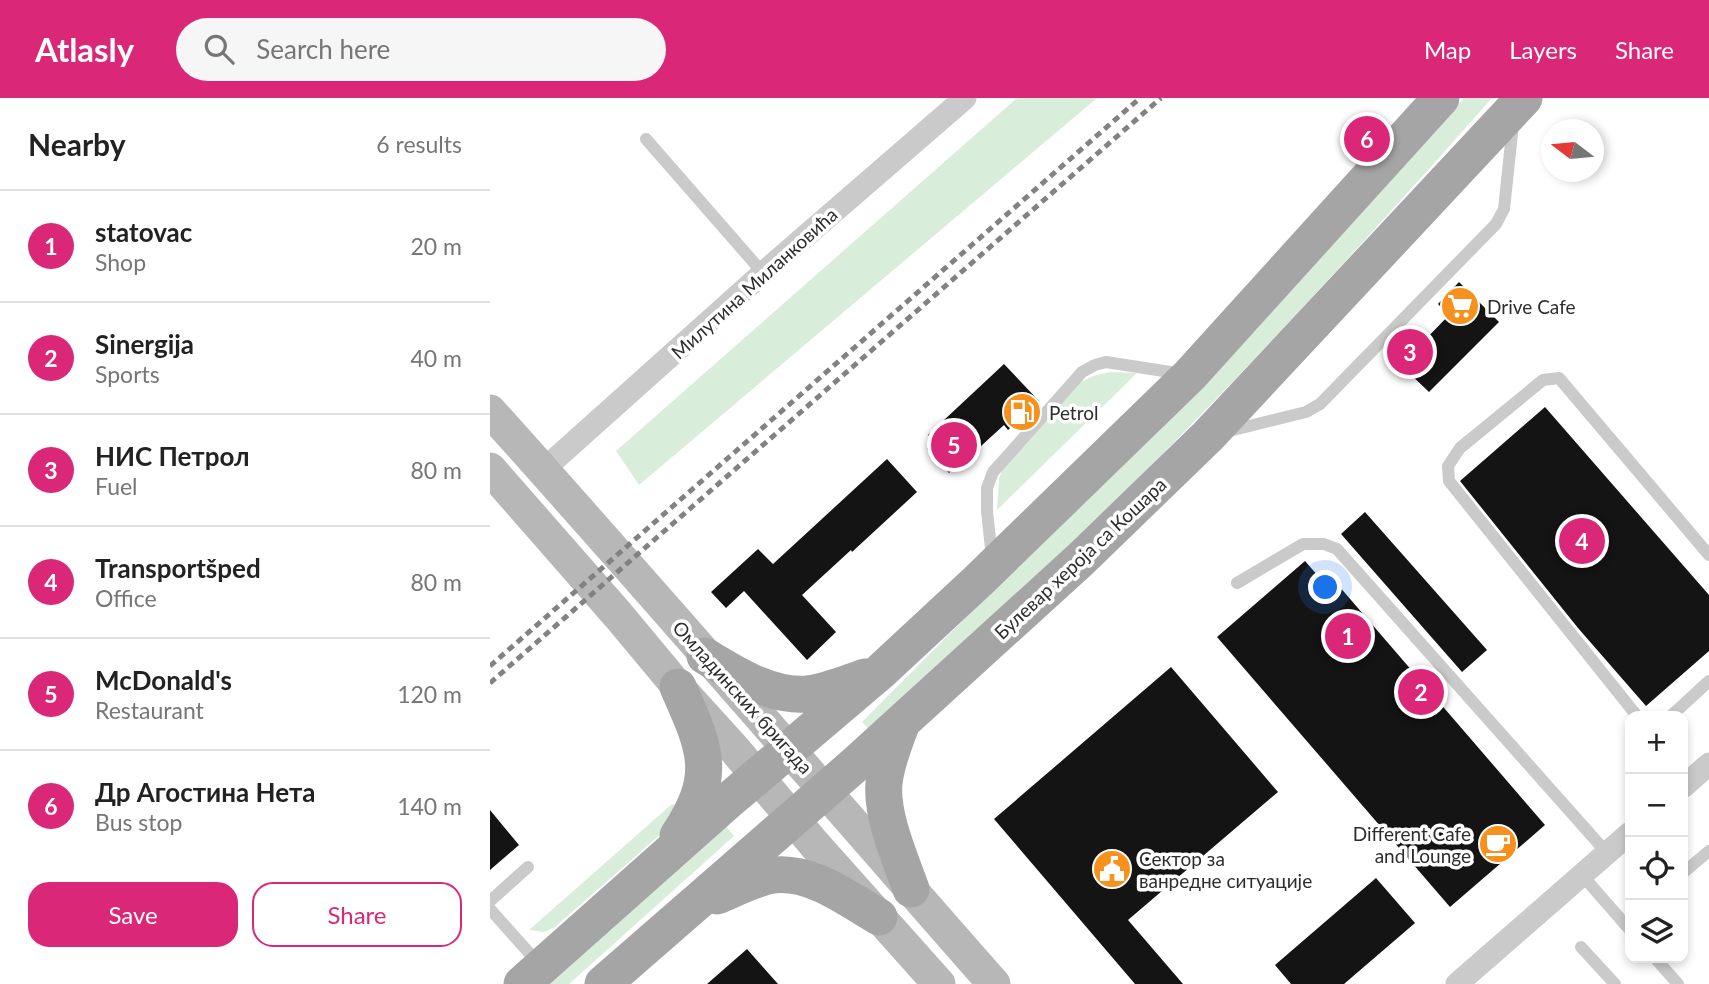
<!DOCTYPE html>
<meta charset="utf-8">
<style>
:root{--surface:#fff;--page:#f6f6f6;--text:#222;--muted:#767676;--line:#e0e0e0;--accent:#db2777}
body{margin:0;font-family:Lato,sans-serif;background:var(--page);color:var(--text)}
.controls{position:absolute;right:21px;bottom:21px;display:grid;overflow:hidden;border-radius:14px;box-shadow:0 4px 10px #0003}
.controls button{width:63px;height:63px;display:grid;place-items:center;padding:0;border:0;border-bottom:2px solid var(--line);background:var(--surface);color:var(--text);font:35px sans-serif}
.compass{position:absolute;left:1051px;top:21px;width:63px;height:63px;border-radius:50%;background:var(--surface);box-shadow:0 4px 10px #0003;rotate:286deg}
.you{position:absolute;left:836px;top:490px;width:24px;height:24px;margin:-18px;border:5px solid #fff;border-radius:50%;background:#1a73e8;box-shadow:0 0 0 10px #1a73e833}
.badge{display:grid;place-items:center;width:46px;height:46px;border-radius:50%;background:var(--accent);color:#fff;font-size:23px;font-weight:700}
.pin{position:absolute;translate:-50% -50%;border:4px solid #fff;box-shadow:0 2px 7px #0006}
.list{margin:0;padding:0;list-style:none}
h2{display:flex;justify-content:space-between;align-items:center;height:91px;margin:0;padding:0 28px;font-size:30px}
h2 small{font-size:23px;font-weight:400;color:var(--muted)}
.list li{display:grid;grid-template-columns:46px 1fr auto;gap:21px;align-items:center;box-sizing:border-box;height:112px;padding:0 28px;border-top:2px solid var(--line)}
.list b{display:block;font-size:26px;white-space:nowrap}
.list p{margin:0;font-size:23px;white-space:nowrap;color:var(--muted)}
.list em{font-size:23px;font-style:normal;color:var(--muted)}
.actions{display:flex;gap:14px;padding:21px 28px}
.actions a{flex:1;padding:16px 0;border:2px solid var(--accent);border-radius:21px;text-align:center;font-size:24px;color:var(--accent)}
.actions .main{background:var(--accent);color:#fff}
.icon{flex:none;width:38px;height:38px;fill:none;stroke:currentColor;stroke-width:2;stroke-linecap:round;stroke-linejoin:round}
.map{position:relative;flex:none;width:1219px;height:886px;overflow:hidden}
header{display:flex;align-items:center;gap:42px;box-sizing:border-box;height:98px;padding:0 35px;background:var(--accent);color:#fff}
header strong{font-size:33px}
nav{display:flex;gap:38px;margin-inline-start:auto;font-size:24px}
.search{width:490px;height:63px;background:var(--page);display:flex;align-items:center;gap:18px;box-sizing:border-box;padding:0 24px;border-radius:38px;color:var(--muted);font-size:26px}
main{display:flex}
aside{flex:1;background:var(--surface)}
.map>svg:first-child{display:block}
.green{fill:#d9eddb}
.building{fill:#141414}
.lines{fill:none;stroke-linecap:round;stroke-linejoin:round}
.lane{stroke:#cacaca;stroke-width:12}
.street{stroke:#cacaca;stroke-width:23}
.secondary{stroke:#b7b7b7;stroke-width:33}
.primary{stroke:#a5a5a5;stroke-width:37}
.rail{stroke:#828282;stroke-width:5;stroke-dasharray:7 5;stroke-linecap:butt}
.labels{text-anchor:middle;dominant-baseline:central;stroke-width:7;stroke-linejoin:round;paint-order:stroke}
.street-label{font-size:19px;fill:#2d2d2d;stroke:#fff}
.poi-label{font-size:19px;fill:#2d2d2d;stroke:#fff;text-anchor:start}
</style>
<header>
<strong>Atlasly</strong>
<div class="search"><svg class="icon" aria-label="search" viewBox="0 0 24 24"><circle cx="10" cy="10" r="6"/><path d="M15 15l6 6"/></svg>Search here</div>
<nav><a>Map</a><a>Layers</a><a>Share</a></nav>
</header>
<main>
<aside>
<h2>Nearby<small>6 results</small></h2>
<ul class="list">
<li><span class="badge">1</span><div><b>statovac</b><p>Shop</p></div><em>20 m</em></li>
<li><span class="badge">2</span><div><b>Sinergija</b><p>Sports</p></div><em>40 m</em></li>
<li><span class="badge">3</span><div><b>НИС Петрол</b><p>Fuel</p></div><em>80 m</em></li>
<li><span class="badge">4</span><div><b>Transportšped</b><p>Office</p></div><em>80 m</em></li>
<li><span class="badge">5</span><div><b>McDonald's</b><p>Restaurant</p></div><em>120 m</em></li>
<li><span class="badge">6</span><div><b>Др Агостина Нета</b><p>Bus stop</p></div><em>140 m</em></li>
</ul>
<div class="actions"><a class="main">Save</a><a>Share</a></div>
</aside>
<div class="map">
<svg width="1219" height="886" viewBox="0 0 1219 886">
<rect width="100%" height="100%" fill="#fff"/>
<path class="green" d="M527 0H607L149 387 126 353Z
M974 0H1002C846 177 685 350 514 512 470 553 424 592 379 631L372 624 685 309Z
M620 274 647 275 507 412 509 381 513 369 591 284 603 278Z
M182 706 191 709 173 734 65 829 54 834 39 832Z
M232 723 244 738 79 886H48Z"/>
<path class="building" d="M969 184 1009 224 939 294 895 252 916 231 931 246 959 217 948 206Z
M514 266 549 303 518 332 514 327 468 369 466 368 459 375 437 351 445 344 438 337Z
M1055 309 1219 497V553L1156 608 1088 530 970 383Z
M397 361 427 394 362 454 361 452 312 497 346 534 317 562 254 493 236 510 221 494 268 451 283 466Z
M875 414 997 552 972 574 851 436Z
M815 463 829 479 836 473 1055 727 960 809 727 539Z
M681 569 788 694 638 822 693 886H645L504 721Z
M0 712 29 747 0 772Z
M886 780 925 825 854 886H801L785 867Z
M257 851 288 886H217Z"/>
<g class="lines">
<path class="lane" d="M156 41 273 175
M735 334 816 314 830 306 1006 126 1014 111 1023 26
M502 460 497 413V390L503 374 592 274 605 267 616 264 693 276
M747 485 813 446H834L847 451 1117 755
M1147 618 959 383 958 368 970 350 1053 282 1069 280 1219 457
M1181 618 1219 583
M1193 775 1219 753
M1092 777 1140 832
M0 803 38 769
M0 811 49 866
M1091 849 1125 886
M1165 860 1188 886"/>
<path class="street" d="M53 372 273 175 475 0
M1193 689 1219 666
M967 886 1140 735"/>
<path class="secondary" d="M0 313C170 502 336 695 504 886
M0 371 128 517 188 589 246 653 325 747 449 886"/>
<path class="primary" d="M215 558C245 576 280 599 317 596 336 594 357 585 375 579
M411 627C404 646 396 665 394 685 391 718 410 760 421 791
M188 738C228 677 216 652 188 589
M227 798C244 791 267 779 284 777 322 773 358 801 389 819
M32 886 238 703 390 574 488 483 700 277 951 0
M113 886 368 664 591 461 718 338 1034 0"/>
<path class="rail" d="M0 568 650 0
M0 585 671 0"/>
</g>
<defs>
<symbol id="supermarket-disc" viewBox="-11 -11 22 22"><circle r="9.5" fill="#f7911d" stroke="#fff"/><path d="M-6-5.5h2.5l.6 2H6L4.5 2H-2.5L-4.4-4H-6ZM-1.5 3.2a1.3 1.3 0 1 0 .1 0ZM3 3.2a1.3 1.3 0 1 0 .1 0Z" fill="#fff"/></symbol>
<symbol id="fuel-disc" viewBox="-11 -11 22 22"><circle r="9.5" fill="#f7911d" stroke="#fff"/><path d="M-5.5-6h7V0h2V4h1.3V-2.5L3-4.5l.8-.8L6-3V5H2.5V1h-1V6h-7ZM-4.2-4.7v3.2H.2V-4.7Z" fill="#fff"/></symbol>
<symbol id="cafe-disc" viewBox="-11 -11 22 22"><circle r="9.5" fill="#f7911d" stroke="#fff"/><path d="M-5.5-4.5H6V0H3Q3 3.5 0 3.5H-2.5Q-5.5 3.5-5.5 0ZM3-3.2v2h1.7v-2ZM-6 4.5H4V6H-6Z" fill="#fff"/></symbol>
<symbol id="civic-disc" viewBox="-11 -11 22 22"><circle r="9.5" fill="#f7911d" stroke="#fff"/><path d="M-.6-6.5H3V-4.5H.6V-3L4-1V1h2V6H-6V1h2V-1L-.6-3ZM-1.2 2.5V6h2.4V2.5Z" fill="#fff"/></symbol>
</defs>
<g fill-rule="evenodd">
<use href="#supermarket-disc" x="948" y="186" width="44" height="44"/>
<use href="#fuel-disc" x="510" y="292" width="44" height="44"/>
<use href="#cafe-disc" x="986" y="724" width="44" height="44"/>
<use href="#civic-disc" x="600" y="749" width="44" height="44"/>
</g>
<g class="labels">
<g class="street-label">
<text transform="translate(264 185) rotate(-42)">Милутина Миланковића</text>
<text transform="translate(590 460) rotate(-43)">Булевар хероја са Кошара</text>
<text transform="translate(253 599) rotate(48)">Омладинских бригада</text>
</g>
<g class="poi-label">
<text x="997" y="208">Drive Cafe</text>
<text x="559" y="314">Petrol</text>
<text x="981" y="735" text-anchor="end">Different Cafe<tspan x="981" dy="22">and Lounge</tspan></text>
<text x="649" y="760">Сектор за<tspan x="649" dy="22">ванредне ситуације</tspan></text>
</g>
</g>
</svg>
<div class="controls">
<button>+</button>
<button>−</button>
<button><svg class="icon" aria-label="locate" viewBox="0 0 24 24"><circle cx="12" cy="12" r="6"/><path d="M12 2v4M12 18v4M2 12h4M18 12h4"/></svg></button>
<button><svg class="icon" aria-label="layers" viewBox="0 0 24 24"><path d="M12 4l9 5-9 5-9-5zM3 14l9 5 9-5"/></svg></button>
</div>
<svg class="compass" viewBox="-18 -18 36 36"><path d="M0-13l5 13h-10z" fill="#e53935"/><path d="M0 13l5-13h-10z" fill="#767676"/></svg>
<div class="you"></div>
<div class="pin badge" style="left:858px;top:538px">1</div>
<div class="pin badge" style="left:931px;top:594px">2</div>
<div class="pin badge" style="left:920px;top:254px">3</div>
<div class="pin badge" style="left:1092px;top:443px">4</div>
<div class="pin badge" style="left:464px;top:347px">5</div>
<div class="pin badge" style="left:877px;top:41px">6</div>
</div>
</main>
